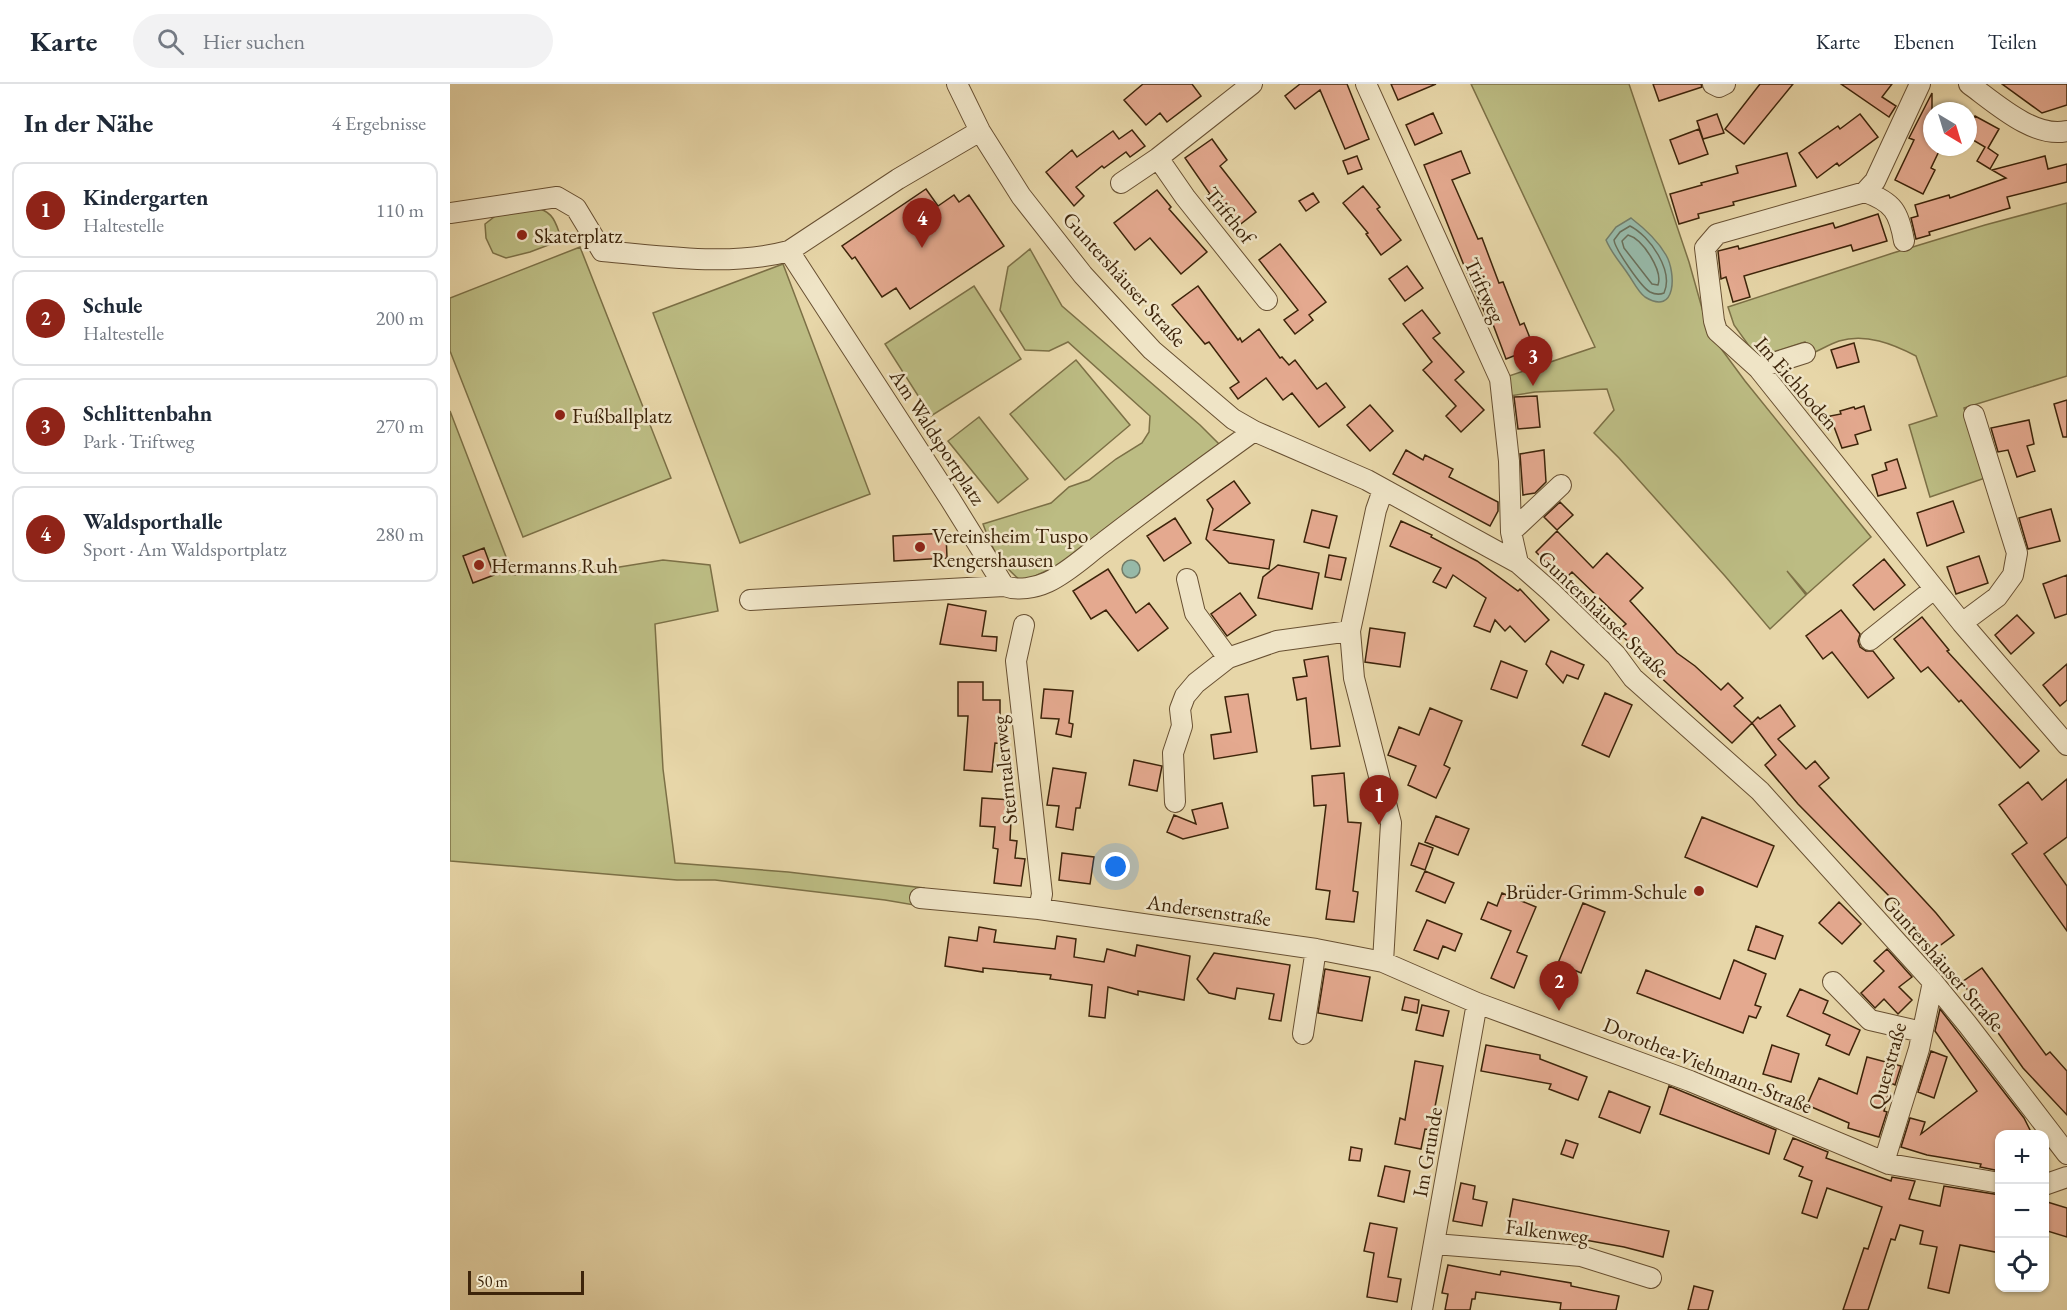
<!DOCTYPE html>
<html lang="de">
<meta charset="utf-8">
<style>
:root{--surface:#fff;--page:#f2f2f3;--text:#1f2937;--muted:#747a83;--line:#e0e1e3;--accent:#8f2418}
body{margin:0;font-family:"EB Garamond",serif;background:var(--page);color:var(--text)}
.controls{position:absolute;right:18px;bottom:18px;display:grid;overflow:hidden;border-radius:12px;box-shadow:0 2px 4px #0004}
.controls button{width:54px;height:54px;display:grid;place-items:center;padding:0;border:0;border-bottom:2px solid var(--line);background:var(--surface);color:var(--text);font:30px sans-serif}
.compass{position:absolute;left:1473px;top:18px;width:54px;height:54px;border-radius:50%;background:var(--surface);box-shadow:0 2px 4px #0004;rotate:142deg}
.scale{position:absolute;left:18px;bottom:15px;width:116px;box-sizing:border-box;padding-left:6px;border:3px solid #3d240a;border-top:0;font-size:16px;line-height:21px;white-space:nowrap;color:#3d240a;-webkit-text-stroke:4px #efe4c6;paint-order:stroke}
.you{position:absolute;left:666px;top:783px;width:21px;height:21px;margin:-15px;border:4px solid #fff;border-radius:50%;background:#1a73e8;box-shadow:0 0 0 9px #1a73e833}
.badge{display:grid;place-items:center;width:39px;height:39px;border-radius:50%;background:var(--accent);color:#fff;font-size:20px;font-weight:700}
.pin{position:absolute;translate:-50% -50px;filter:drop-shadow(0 2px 3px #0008)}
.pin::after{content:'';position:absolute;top:32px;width:21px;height:18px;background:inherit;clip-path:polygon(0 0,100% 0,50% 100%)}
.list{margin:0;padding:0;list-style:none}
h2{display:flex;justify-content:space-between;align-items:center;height:78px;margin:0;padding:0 24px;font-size:26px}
h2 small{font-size:20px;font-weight:400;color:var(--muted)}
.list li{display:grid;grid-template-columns:39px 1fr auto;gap:18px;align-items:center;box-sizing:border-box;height:96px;margin:0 12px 12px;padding:0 12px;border:2px solid var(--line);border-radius:12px}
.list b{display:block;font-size:22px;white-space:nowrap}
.list p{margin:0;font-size:20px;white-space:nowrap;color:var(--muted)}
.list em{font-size:20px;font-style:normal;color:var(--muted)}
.icon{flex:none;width:33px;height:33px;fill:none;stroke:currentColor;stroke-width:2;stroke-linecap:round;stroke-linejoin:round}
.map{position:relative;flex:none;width:1617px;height:1226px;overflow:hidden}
header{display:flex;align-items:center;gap:36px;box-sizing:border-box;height:84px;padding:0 30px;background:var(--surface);border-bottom:2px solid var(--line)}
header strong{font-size:28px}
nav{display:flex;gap:33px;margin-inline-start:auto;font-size:21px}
.search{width:420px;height:54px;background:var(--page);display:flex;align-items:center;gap:15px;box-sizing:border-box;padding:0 21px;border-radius:33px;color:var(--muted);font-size:22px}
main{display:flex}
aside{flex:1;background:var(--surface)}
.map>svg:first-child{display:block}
.green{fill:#bcbc83;stroke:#7c7046;stroke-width:1.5}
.water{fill:#97b9a8;stroke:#737d69;stroke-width:1.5}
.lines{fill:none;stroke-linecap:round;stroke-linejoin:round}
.shore{stroke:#6a6e59;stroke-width:1.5}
.building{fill:#e4a98f;stroke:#3d240a;stroke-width:1.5}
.minor-casing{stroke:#685032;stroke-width:22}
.minor{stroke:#efe4c6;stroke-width:20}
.poi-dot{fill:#8f2418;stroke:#efe4c6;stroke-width:2}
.labels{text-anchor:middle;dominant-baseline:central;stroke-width:5;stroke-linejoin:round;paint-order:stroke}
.street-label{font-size:21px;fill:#3d240a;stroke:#efe4c6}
.poi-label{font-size:21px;fill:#3d240a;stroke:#efe4c6;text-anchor:start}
</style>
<header>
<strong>Karte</strong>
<div class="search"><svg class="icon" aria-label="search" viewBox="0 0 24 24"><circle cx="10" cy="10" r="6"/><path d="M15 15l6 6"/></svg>Hier suchen</div>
<nav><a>Karte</a><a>Ebenen</a><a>Teilen</a></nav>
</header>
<main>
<aside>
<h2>In der Nähe<small>4 Ergebnisse</small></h2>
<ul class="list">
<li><span class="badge">1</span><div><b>Kindergarten</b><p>Haltestelle</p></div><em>110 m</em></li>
<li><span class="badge">2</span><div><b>Schule</b><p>Haltestelle</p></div><em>200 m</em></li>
<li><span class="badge">3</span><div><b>Schlittenbahn</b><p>Park · Triftweg</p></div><em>270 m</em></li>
<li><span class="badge">4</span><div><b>Waldsporthalle</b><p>Sport · Am Waldsportplatz</p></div><em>280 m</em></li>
</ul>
</aside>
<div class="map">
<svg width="1617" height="1226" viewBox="0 0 1617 1226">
<rect width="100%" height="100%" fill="#e7d6a8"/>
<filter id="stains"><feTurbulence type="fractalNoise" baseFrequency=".00333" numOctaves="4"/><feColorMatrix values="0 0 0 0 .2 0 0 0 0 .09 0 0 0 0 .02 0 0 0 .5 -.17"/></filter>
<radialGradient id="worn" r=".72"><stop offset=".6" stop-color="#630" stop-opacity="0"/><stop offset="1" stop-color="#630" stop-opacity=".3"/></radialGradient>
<path class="green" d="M1021 0H1179L1239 178 1255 235 1264 255 1295 297 1421 453 1357 510 1337 487 1356 511 1320 545 1275 492 1169 374 1144 349 1164 326 1157 305 1085 308 1053 313 1050 295 1145 263Z
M1617 119V292L1514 324 1535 394 1480 413 1459 341 1487 332 1466 272C1443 260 1416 249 1389 257 1380 260 1372 265 1363 269L1355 258 1307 273 1284 241 1278 223 1443 169 1535 141Z
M84 123C100 127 104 133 109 148L104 159 80 168 56 174 43 169 36 154 35 140 48 130Z
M130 163 221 394 73 453 0 267V214Z
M580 165 612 222 750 341 772 363 622 475 572 498C549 478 543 468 533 440L601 419 619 403 639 396 666 375 692 359 699 348 700 332 618 258 599 267 575 266 550 226 558 183Z
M333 180 420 410 290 459 203 229Z
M524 202 571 275 481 332 435 260Z
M626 276 680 341 615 396 560 330Z
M0 327 63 491 157 485 213 476 260 481 268 527 205 540 213 685 225 779 338 788 474 804 470 822 435 816 265 796H227L0 777Z
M529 333 578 395 548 419 498 357Z"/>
<path class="water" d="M1181 134C1194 144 1208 157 1216 171 1226 188 1227 233 1195 213 1188 208 1183 197 1178 190 1170 178 1162 170 1156 156L1166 143Z
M672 485a9 9 0 1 1 18 0a9 9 0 1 1-18 0Z"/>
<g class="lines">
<path class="shore" d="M1180 142C1200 152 1224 187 1214 209 1209 211 1204 210 1200 208 1191 203 1165 165 1164 156L1170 148Z
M1178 151C1193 155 1213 187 1208 201L1202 200 1174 164 1172 157Z"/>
</g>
<path class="building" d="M693 0H742L751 12 717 38 710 29 696 41 674 16Z
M850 0H897L919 55 895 65 870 6 845 25 835 12Z
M941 0H986L948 16Z
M1203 0H1251L1252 3 1209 17Z
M1310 0H1343L1294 60 1275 45Z
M1391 0H1442L1432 13 1446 22 1439 33Z
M1552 0H1617V21L1592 29Z
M1482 9V63H1491L1481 84 1485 86 1473 110 1445 96 1464 56 1459 54Z
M983 29 992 49 965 61 956 41Z
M1267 30 1274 49 1253 55 1247 37Z
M1410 30 1428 53 1389 82 1387 79 1367 94 1349 69 1388 42 1390 45Z
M1525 32 1549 45 1538 64 1548 71 1540 85 1527 77 1535 63 1518 53V44Z
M1249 45 1258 70 1229 80 1220 56Z
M682 46 695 62 680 73 676 68 654 84 652 82 626 103 634 112 624 122 596 88 622 66 627 73 663 47 669 55Z
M762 55 777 76 770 82 806 128 783 146 757 112 760 110 735 74Z
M1011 67 1020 89 1002 96 1028 155 1032 154 1049 199 1053 198 1070 241 1074 239 1084 264 1056 275 1041 235 1038 236 1017 189 974 81Z
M1337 69 1346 102 1283 118 1284 121 1248 130 1249 134 1229 140 1220 110 1252 101 1251 99 1288 89 1286 82Z
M907 72 912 85 898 90 893 77Z
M1595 72 1598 85 1617 80V98L1557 113 1560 124 1479 148 1480 151 1466 155 1461 134 1468 132 1465 121 1499 111 1500 114 1556 94 1542 86Z
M913 102 930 123 927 125 951 156 931 171 916 150 918 149 893 119Z
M476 105 488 122 504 111 509 118 519 111 554 162 460 225 446 204 432 213 405 173 402 175 392 162Z
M707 106 721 123 719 125 757 168 731 190 700 154 685 166 664 139Z
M863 109 869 118 856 127 849 117Z
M1428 130 1437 157 1403 167 1401 161 1294 192 1300 213 1283 218 1276 193 1271 195 1268 167 1288 162 1289 165 1383 139 1385 144Z
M830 160 876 218 859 231 863 236 845 250 834 236 848 226 809 176Z
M957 182 973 204 955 217 939 195Z
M748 202 788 256 790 254 792 258 809 245 830 274 832 273 839 281 845 276 867 305 876 299 895 323 869 343 842 309 833 316 816 294 788 315 780 304 789 298 759 258 755 260 722 221Z
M972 226 990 249 983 254 1014 288 1005 296 1034 326 1011 348 996 332 1006 322 973 286 982 278 953 240Z
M1404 259 1409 278 1387 284 1381 266Z
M1087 312 1090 343 1068 345 1064 313Z
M1617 316V353H1613L1604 320Z
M920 321 943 347 920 367 897 341Z
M1414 322 1421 346 1405 351 1408 360 1392 364 1380 332 1391 330 1390 327 1404 323 1405 325Z
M1579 336 1584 360 1577 362 1585 387 1567 393 1558 366 1548 368 1541 344Z
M956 366 973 376 975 371 1003 385 999 393 1048 418V427L1040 442 943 390Z
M1094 366 1096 398 1085 409 1073 411 1070 370Z
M1447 375 1456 404 1428 412 1422 391 1437 386 1435 379Z
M784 397 800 419 764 446 824 456 819 485 779 479 756 455 763 425 757 416Z
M1503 417 1514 448 1477 462 1467 429Z
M1110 418 1123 431 1107 446 1094 433Z
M1601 425 1610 457 1578 465 1569 434Z
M862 426 887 432 879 464 854 458Z
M725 434 741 459 714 477 697 452Z
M951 437 982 451 981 453 1027 477 1068 507 1070 505 1099 536 1075 558 1060 542 1055 547 1045 536 1040 548 1024 542 1036 514 1003 491 996 504 983 498 991 484 940 462Z
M1107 447 1143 484 1157 469 1193 504 1180 517 1227 569 1245 582 1271 606 1278 599 1293 614 1284 622 1302 639 1282 659 1206 589 1184 564 1168 547 1176 540 1122 488 1114 496 1086 468Z
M496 449 497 474 444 477 443 452Z
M34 464 44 491 23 499 13 472Z
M879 471 896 474 891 496 875 493Z
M1529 472 1538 499 1506 510 1497 483Z
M1434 475 1455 501 1424 526 1403 501Z
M828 481 869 489 862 525 808 514 813 493Z
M658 485 686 529 699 519 718 544 688 567 656 526 641 535 623 507Z
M1617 491V530L1605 534 1593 500Z
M790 509 806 531 777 552 761 530Z
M498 520 536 527 532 552 547 553 546 567 490 560Z
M1391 526 1410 550 1408 557 1410 563 1416 567H1423L1444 594 1418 614 1382 568 1373 575 1356 552Z
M1567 531 1584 549 1561 570 1545 551Z
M1472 533 1499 566 1497 567 1589 667 1570 684 1511 616 1509 618 1478 583 1471 588 1444 555Z
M920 544 955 549 950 583 915 578Z
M1101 567 1134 581 1128 595 1117 591 1113 599 1096 580Z
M878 572 890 662 861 665 856 614 847 616 843 594 857 592 854 576Z
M1051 577 1077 587 1067 614 1041 605Z
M1617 580V616L1610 622 1593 601Z
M508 598H533V616H550V635L557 636 555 660 545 659 542 688 514 686 518 632H508Z
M594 605 623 607 619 639 623 640 621 653 606 650 609 635 591 634Z
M1155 609 1182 621 1159 673 1132 661Z
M798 610 807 668 764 675 761 651 781 648 775 613Z
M1330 621 1345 642 1328 655 1356 685 1365 677 1379 694 1369 702 1486 829 1504 851 1484 866 1444 817 1348 720 1315 681 1326 671 1302 639 1308 633 1310 635Z
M980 624 1012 637 994 681 1000 684 986 714 958 701 966 682 938 671 949 643 969 651Z
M684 676 712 682 707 707 679 701Z
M603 684 636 689 630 724H626L623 746 606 743 609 722 597 721Z
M894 689 898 738 911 739 903 807 908 808 904 838 876 835 880 807 866 805 876 721 864 722 862 692Z
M1617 695V753L1594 770 1617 802V847L1562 770 1577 759 1549 721 1578 698 1592 716Z
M532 714 562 716 560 756 567 757 565 774 575 775 571 802 544 799 548 765 543 764 545 743 530 742Z
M772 719 778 744 733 755 717 748 724 731 746 740 742 726Z
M986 732 1019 745 1008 771 975 758Z
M1252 733 1324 762 1307 803 1235 773Z
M969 759 983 764 975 786 961 781Z
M612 769 644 773 640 800 609 796Z
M975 787 1004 799 995 819 966 807Z
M1052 809 1086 823 1067 868 1077 872 1064 904 1041 894 1061 847 1031 835 1038 818 1047 822Z
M1389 818 1411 840 1392 860 1369 839Z
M1133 819 1155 828 1131 889 1108 879Z
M977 836 1012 850 1005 867 993 862 988 875 964 866Z
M1306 842 1333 852 1325 875 1298 866Z
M529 843 546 846 544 858 605 865 607 852 626 855 624 873 654 878 657 865 685 872 687 861 740 872 734 916 688 907V911L658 903 655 934 639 932 642 901 600 895 601 891 533 884V888L495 882 499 853 527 857Z
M1437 865 1462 893 1449 903 1462 916 1448 930 1434 915 1425 924 1411 909 1434 887 1424 877Z
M764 869 840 881 831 937 819 935 824 910 787 904 785 915 759 909 747 895Z
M1284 876 1316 890 1305 921 1311 923 1306 934 1299 932 1293 949 1187 909 1196 886 1270 915Z
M1532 884 1596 971 1600 968 1617 987V1031L1573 984 1512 898Z
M875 885 920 893 912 937 868 929Z
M1350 905 1378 917 1373 929 1410 946 1399 971 1376 961 1380 951 1337 932Z
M955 913 969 916 967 929 952 926Z
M972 921 999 927 993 952 966 946Z
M1490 925 1574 1034 1582 1050H1550V1087L1530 1083 1531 1080 1477 1071 1451 1063 1460 1034 1475 1038 1471 1050 1527 1007 1485 947Z
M1036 961 1090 971V975L1137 993 1128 1016 1099 1005 1101 1000 1031 987Z
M1322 961 1349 970 1341 998 1313 990Z
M1481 967 1497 973 1484 1014 1468 1008Z
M1417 973 1451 982 1445 1001 1441 999 1434 1027 1437 1028 1429 1053 1398 1044 1399 1039 1357 1021 1369 994 1407 1010Z
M965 977 993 982 983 1033H986L983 1046 975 1045 971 1065 945 1060 950 1034 955 1036Z
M1219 1002 1326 1046 1319 1070 1210 1030Z
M1159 1007 1200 1023 1190 1049 1149 1033Z
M1343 1054 1378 1068 1376 1074 1441 1097 1442 1093 1465 1097 1459 1115 1490 1122 1494 1102 1550 1111V1169L1510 1161 1499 1209 1478 1204 1487 1163 1470 1160 1473 1147 1450 1141 1445 1156 1441 1155 1418 1226H1393L1414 1164 1418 1165 1432 1123 1377 1104 1367 1134 1352 1129 1362 1097 1349 1092 1353 1083 1334 1075Z
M1116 1056 1128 1060 1123 1074 1111 1070Z
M901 1063 912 1065 910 1077 899 1076Z
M935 1082 960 1087 954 1118 928 1112Z
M1011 1099 1025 1102 1023 1115 1037 1118 1032 1142 1003 1137Z
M1063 1115 1219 1147 1213 1173 1174 1163 1058 1142Z
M1594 1117 1617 1124V1153L1594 1146Z
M920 1139 947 1144 938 1193 951 1195 947 1218 917 1213 924 1169 914 1167Z
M998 1181 1050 1191 1051 1187 1121 1199V1202L1169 1212 1166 1226H1110L1111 1219 1026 1208 1025 1215H1022L1020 1226H995L998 1210 992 1209Z
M1244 1202 1263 1207 1258 1226H1238Z"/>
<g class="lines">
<defs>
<path id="minor" d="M507 0 530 47 571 112 633 191 702 266 783 335 804 347 917 396 1068 479 1101 508 1166 571 1183 594 1310 707 1483 898 1518 941 1617 1070
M916 0 1050 295 1059 377 1061 448 1068 479
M1263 0 1269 3 1275 0
M1470 0 1425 97 1415 108 1267 150 1255 164 1264 237 1267 247 1308 284 1512 539 1617 661
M1519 0C1544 18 1584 55 1617 47
M530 47 448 95 339 167 500 415 554 502C568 507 585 504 598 498 619 488 635 472 654 458 703 420 754 383 804 347
M708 74 735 113 817 216
M671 99 708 74 802 0
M1415 108C1443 118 1449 128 1454 157
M0 129 107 113 126 124 152 167C213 172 279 183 339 167
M1308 284 1355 269
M1061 448 1111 401
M737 495 745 529 778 574
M300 516 554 502
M1512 539 1547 513 1563 491 1567 469 1524 331
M574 541 566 577 592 810 589 825
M1420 556 1484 505
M725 718 723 669 732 642 730 625 735 612 746 599 778 574 827 557 900 547
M470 814 589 825 866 865 933 878 1027 919 1240 997 1439 1080 1550 1099
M933 878 941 739 904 594 900 547 926 426 933 406
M1383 898 1420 936 1472 948
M853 950 866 865
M1434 1078 1469 965 1483 898
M1594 1101 1617 1093
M985 1160 1131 1172 1201 1194
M972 1226 1027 919"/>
</defs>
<use href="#minor" class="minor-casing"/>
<use href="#minor" class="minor"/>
</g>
<g class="poi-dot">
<circle cx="72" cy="151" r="6"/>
<circle cx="110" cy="331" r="6"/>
<circle cx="470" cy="463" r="6"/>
<circle cx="29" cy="481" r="6"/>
<circle cx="1249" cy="807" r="6"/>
</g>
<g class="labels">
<g class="street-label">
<text transform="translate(780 131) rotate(51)">Trifthof</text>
<text transform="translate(675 195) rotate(48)">Guntershäuser Straße</text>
<text transform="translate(1035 206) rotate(65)">Triftweg</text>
<text transform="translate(1347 299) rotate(49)">Im Eichboden</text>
<text transform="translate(488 353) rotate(57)">Am Waldsportplatz</text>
<text transform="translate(1154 530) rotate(44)">Guntershäuser Straße</text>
<text transform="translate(554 686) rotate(-96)">Sterntalerweg</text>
<text transform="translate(759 826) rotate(8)">Andersenstraße</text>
<text transform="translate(1494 879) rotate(49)">Guntershäuser Straße</text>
<text transform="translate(1258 981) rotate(22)">Dorothea-Viehmann-Straße</text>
<text transform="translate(1437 982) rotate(-74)">Querstraße</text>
<text transform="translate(977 1068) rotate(-80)">Im Grunde</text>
<text transform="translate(1097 1147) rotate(7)">Falkenweg</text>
</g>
<g class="poi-label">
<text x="84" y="151">Skaterplatz</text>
<text x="122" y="331">Fußballplatz</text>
<text x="482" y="451">Vereinsheim Tuspo<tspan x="482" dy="24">Rengershausen</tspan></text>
<text x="41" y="481">Hermanns Ruh</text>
<text x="1237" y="807" text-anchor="end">Brüder-Grimm-Schule</text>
</g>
</g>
<rect width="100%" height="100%" filter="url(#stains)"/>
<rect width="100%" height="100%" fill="url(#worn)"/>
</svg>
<div class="controls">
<button>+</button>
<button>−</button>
<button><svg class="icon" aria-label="locate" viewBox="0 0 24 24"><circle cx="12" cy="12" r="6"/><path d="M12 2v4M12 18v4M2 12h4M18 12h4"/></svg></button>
</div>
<svg class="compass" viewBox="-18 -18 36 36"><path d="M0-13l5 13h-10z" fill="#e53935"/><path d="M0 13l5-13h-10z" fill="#747a83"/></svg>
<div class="scale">50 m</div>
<div class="you"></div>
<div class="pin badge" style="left:929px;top:741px">1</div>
<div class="pin badge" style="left:1109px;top:927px">2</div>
<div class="pin badge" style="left:1083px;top:302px">3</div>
<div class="pin badge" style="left:472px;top:164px">4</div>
</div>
</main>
